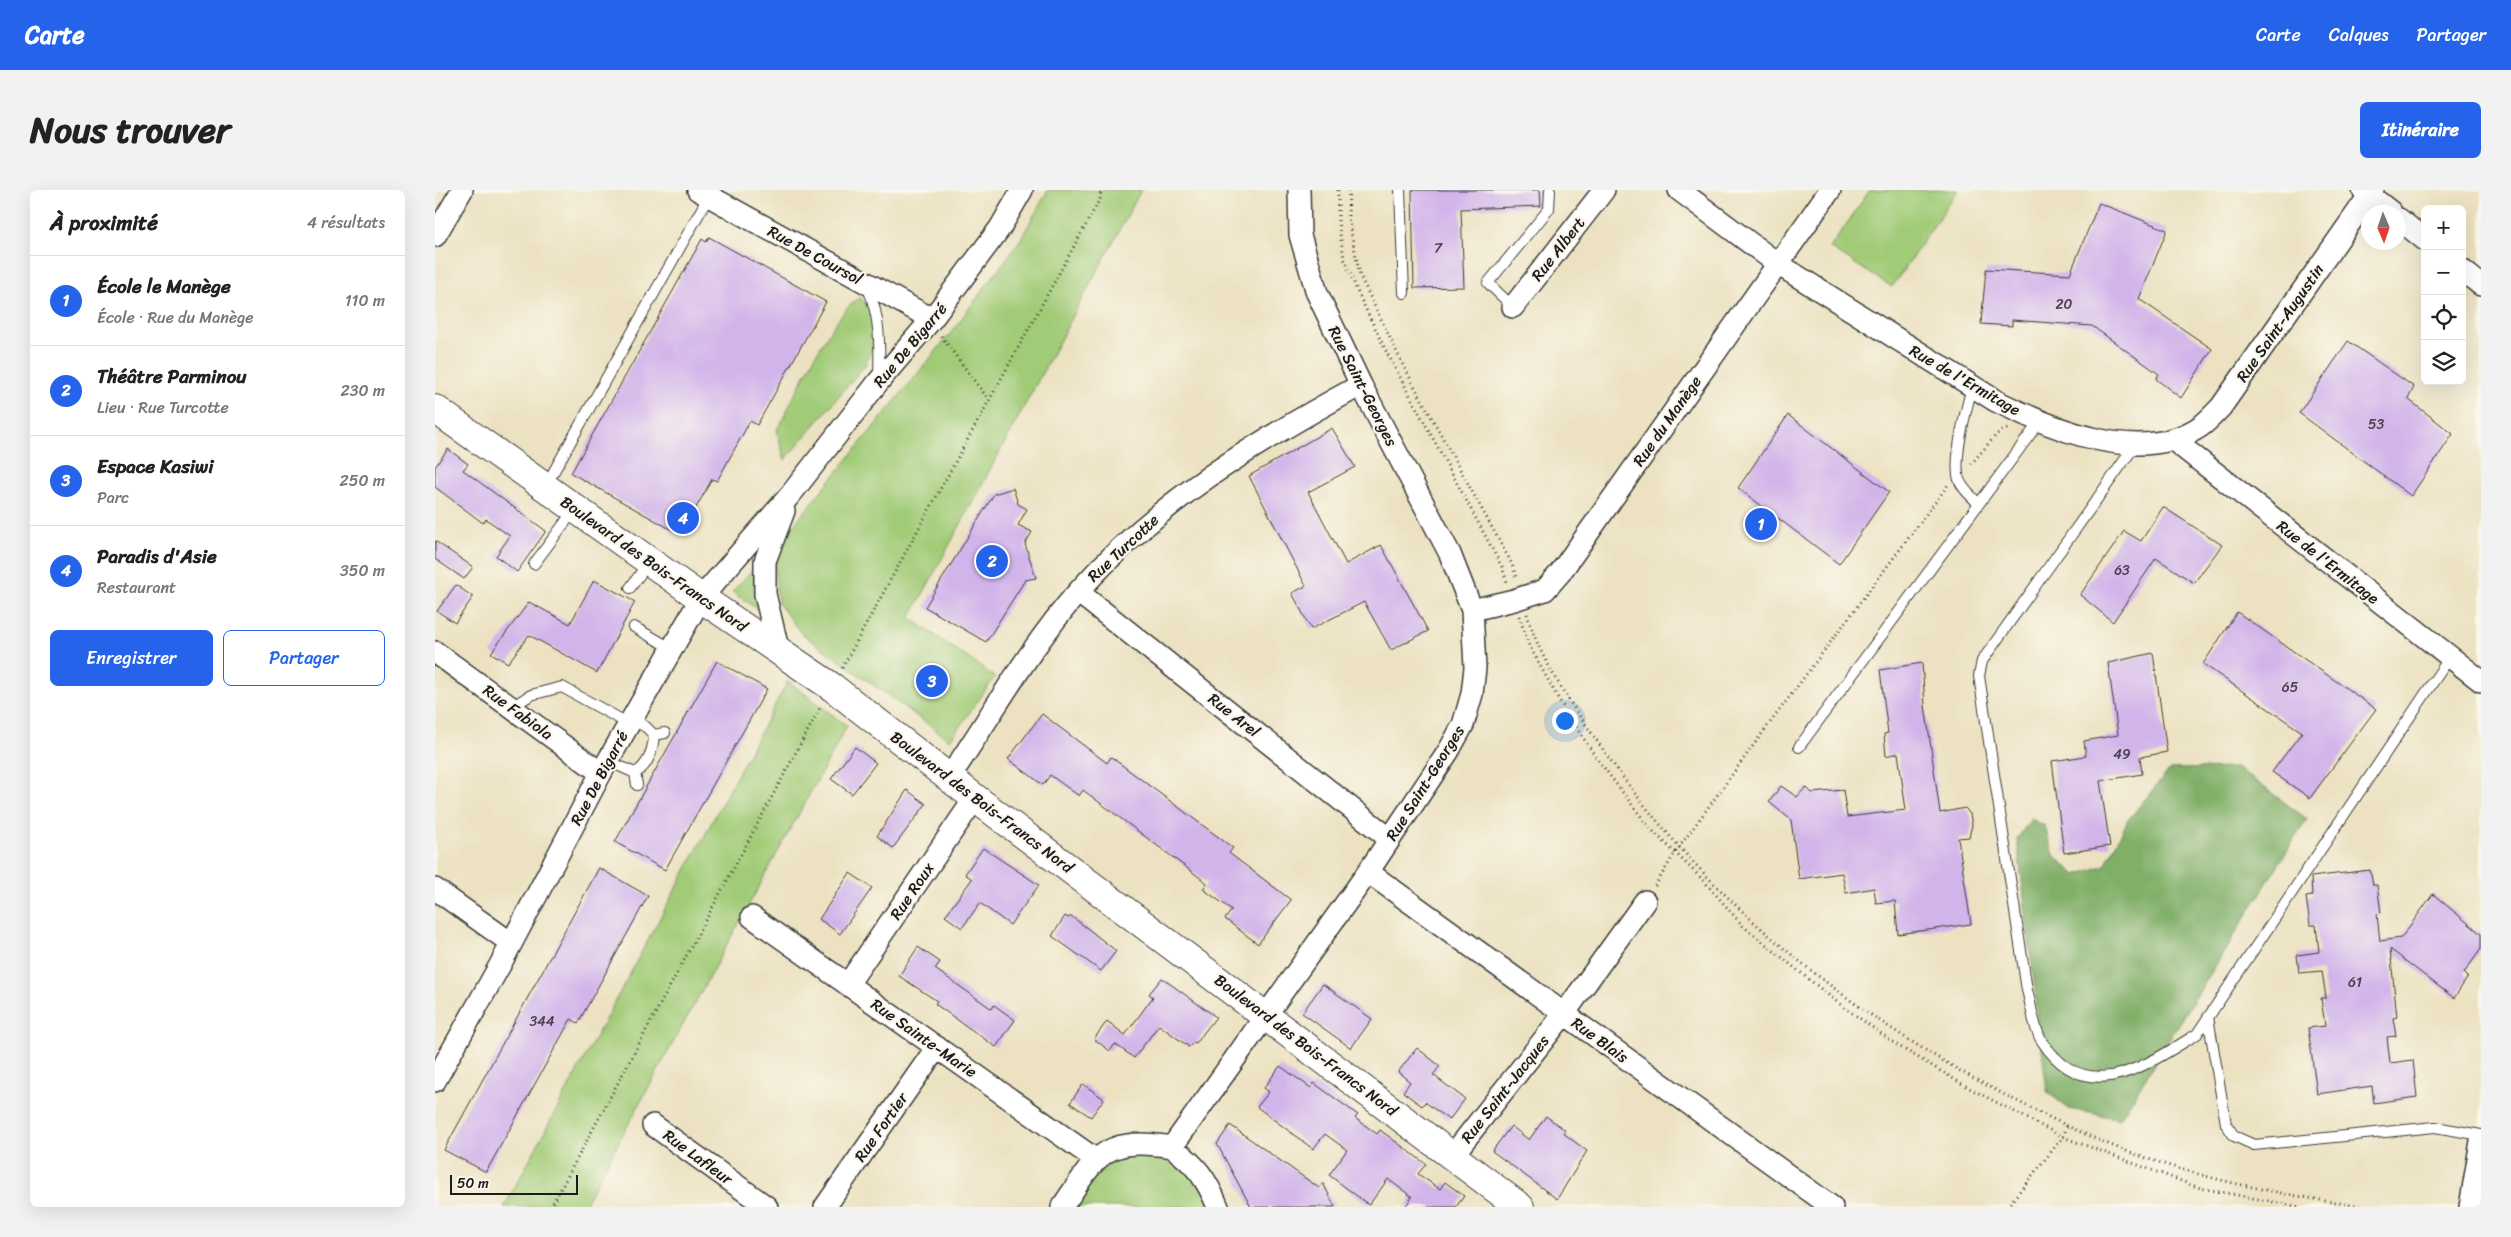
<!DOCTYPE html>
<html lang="fr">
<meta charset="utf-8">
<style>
:root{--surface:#fff;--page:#f2f2f2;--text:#222;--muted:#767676;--line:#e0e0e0;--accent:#2563eb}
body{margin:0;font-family:Sriracha,sans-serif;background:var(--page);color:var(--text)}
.controls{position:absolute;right:15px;top:15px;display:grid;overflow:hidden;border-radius:8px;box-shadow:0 5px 20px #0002}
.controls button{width:45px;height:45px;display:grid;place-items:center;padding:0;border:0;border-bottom:1px solid var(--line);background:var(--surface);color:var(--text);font:25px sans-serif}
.compass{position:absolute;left:1926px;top:15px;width:45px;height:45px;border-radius:50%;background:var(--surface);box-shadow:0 5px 20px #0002;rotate:178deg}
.scale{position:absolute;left:15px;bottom:12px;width:128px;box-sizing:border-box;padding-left:5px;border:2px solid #1c1c1c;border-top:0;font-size:14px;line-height:18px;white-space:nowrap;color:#1c1c1c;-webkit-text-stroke:4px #fbf7ec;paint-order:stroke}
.you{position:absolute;left:1129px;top:530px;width:18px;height:18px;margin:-12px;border:4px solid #fff;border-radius:50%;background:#1a73e8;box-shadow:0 0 0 8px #1a73e833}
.badge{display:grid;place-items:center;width:32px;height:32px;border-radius:50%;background:var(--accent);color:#fff;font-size:16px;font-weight:700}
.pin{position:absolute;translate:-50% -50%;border:2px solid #fff;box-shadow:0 1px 5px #0006}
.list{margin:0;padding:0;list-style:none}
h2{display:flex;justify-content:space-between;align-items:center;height:65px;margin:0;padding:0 20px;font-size:21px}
h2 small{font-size:16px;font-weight:400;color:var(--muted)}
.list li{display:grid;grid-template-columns:32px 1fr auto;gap:15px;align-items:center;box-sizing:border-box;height:90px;padding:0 20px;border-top:1px solid var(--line)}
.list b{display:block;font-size:19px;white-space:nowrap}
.list p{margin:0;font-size:16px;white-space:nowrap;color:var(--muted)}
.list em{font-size:16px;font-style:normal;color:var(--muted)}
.actions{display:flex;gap:10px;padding:15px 20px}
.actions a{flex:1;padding:11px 0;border:1px solid var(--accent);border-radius:8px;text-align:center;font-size:18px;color:var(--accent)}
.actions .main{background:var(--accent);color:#fff}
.icon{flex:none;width:28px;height:28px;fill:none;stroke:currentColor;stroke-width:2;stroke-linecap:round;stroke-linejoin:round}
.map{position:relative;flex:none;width:2046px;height:1017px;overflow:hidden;border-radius:8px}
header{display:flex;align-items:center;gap:30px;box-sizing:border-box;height:70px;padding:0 25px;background:var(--accent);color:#fff}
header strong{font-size:24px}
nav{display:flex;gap:28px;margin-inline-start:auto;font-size:18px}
.intro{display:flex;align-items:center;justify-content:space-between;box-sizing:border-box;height:120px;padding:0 30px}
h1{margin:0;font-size:35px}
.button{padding:12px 22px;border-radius:8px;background:var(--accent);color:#fff;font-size:18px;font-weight:700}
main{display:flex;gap:30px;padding:0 30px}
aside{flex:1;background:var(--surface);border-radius:8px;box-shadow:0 5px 20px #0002}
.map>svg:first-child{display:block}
.green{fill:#a1cb77;stroke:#5e744a}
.forest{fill:#80af68;stroke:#4e6642}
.building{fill:#d1b4ea}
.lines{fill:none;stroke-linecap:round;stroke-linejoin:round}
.lane-casing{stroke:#3b3a35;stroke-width:12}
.street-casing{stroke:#3b3a35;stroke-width:24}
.secondary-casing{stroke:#3b3a35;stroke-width:30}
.path{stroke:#3b3a35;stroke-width:3;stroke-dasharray:1 4;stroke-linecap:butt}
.lane{stroke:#fff;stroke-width:10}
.street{stroke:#fff;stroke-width:21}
.secondary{stroke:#fff;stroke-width:28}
.labels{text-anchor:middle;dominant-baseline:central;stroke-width:4.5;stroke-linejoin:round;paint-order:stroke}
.number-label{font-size:14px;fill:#494250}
.street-label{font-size:16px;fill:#1c1c1c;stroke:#fbf7ec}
</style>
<header>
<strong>Carte</strong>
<nav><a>Carte</a><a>Calques</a><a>Partager</a></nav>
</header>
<div class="intro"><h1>Nous trouver</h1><a class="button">Itinéraire</a></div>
<main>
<aside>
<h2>À proximité<small>4 résultats</small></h2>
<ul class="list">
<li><span class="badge">1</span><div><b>École le Manège</b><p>École · Rue du Manège</p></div><em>110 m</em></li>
<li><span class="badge">2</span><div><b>Théâtre Parminou</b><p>Lieu · Rue Turcotte</p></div><em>230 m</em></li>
<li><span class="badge">3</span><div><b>Espace Kasiwi</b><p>Parc</p></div><em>250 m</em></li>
<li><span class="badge">4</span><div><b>Paradis d'Asie</b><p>Restaurant</p></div><em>350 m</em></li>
</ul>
<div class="actions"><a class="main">Enregistrer</a><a>Partager</a></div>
</aside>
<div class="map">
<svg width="2046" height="1017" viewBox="0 0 2046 1017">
<rect width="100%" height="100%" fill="#fbf7ec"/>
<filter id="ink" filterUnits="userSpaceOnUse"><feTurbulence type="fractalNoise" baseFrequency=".02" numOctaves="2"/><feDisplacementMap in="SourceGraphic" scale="10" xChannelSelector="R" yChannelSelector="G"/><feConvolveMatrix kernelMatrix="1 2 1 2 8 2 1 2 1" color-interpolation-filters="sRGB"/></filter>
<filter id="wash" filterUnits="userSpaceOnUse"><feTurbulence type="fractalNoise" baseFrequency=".0096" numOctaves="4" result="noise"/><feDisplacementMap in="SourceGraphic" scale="20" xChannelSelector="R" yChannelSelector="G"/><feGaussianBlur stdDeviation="1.12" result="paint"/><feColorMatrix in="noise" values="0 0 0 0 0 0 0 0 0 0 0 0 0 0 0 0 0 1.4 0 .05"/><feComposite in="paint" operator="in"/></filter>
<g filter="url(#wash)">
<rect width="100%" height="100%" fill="#ece2c2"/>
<path class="green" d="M613 0H706L475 428 560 487 515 550 366 443 343 413 340 383 341 370 349 349 361 332 515 144 584 52Z
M1435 0H1523L1457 97 1395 58Z
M425 107C444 130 443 149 430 175L350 270 342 240C361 205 394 128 425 107Z
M320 377 319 397 322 419 297 402Z
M353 491 412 536 148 1017H69Z
M737 957 783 1017H627L660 969Z"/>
<path class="forest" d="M1803 578 1872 629 1685 929 1634 919 1612 902 1582 649 1596 629 1609 635 1619 665 1641 685 1670 675 1693 630 1735 579Z"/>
<g id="blocks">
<path class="building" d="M977 0H1105L1106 16 1026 19 1029 97 979 98Z
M1664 13 1732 40 1704 109 1777 159 1746 208 1721 189 1724 184 1657 136 1577 130V136L1546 134 1551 79 1635 84Z
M274 47 391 112 322 235 315 231 282 291 277 289 246 345 136 283 267 49 271 52Z
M1913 151 1979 197 1973 209 2018 244 1976 306 1864 223Z
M1353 225 1454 302 1404 374 1303 298Z
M897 238 920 277 873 302 911 374 946 355 993 441 956 460 929 412 876 439 857 403 871 396 814 286Z
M13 259 33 274 28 280 111 341 82 382 61 366 75 346 51 329 48 333 0 297V277Z
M578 298 583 314 592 319 583 335 597 342 590 354 601 388 590 390 551 452 490 417 559 304Z
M1728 317 1787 355 1759 393 1721 368 1678 432 1645 405 1689 341 1706 351Z
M0 351 38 377 29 389 0 369Z
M159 390 200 412 162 483 94 445 73 473 56 463 94 412 135 434Z
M21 395 38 407 20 433 2 421Z
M1802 422 1941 519 1875 608 1837 582 1867 542 1768 474Z
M1718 463 1732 562 1705 567 1707 584 1665 591 1675 656 1629 663 1617 571 1651 566 1649 551 1683 545 1673 473Z
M282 471 332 499 230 680 180 652Z
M1487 473 1490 515 1505 623 1530 618 1535 624 1537 635 1534 647 1523 648 1536 734 1463 744 1460 711 1441 713 1439 698 1411 703 1407 683 1364 689 1356 630 1334 612 1346 596 1362 607 1371 597 1377 603 1408 600 1412 627 1471 620 1463 563 1451 566 1449 544 1453 543 1445 480Z
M607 524 672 573 676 567 798 658 794 663 856 710 823 754 790 729 797 720 768 699 772 693 648 600 644 606 615 585 608 595 573 569Z
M420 557 441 573 417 604 396 589Z
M472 600 491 614 458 658 442 646Z
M548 658 604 695 575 735 545 713 527 738 510 726 537 689 530 684Z
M164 678 213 706 143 833 136 829 51 982 9 960Z
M1935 680 1938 695H1942L1946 723 1942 724 1945 751 1966 748 1998 704 2046 744V759L2029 783 2033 787 2019 808 1955 759 1962 827 1958 828 1961 846 1952 847 1955 873 1978 870 1982 907 1939 913 1937 896 1882 904 1873 838 1890 836 1886 808H1891L1887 781 1864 783 1862 765 1884 762 1881 735H1875L1871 707 1877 706 1876 687Z
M415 683 437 698 405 744 384 729Z
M630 726 634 728 636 726 652 738 681 761 666 781 617 746Z
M483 757 505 772 500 779 557 819 559 815 580 830 561 857 500 814 502 811 464 786Z
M727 788 781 827 761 853 759 852 754 857 724 835 699 868 680 854 675 861 659 849 672 831 690 845 718 807 714 804Z
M888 794 937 829 916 858 867 823Z
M982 858 1005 876 998 885 1030 909 1014 930 990 912 987 916 968 902 975 892 963 882Z
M845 876 876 898 879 893 923 925 920 928 942 944 945 940 991 974 983 984 1005 999 1010 992 1029 1006 1021 1017H970L977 1007 953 989 934 1015 894 985 912 960 890 944 878 959 822 917 834 902 829 898Z
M648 894 669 909 656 927 635 913Z
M1111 926 1130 940 1128 943 1152 961 1122 1009 1057 961 1076 936 1094 950Z
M795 935 884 998 888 993 900 1017H816L782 954Z"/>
</g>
</g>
<g filter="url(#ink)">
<use href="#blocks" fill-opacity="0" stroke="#3b3a35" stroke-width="1"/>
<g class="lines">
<defs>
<path id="lane" d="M965 0 969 103
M433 98C445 127 445 155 444 186
M1078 117 1053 93 1114 19 1115 0
M1537 197C1531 220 1520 261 1523 285 1524 296 1536 306 1543 313
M1701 254 1547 471 1544 486 1592 800C1596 814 1599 840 1607 851 1651 919 1712 875 1762 844L2015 467
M110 297 274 6
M99 374 140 319
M195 398 214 372
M199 437 236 458
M76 517 96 505 127 497 194 534
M219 545 230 543
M1364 557 1605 231
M173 571 200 583C213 576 218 560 219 545L211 537 196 529
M200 583 202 595
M1773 827 1791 934 1799 946 1819 955 2000 937 2046 945"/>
<path id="street" d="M263 0 497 129
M1244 0 1343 74 1561 211C1618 239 1706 277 1766 236 1773 231 1780 223 1786 217L1938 0
M1928 0 1956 22
M1964 29 1990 50
M0 46 27 0
M2027 80 2046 95
M1078 117 1169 0
M1737 249 2046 491
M643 402 955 649
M1037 420 1079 410 1110 400 1125 383 1395 0
M0 462 166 583
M344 463 330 404V371L349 321
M514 588C556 526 594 458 643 402 723 311 821 252 926 195
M933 682 1397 1017
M0 699 76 753
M317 727 660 969
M413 794 540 608
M0 891 65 775 166 583 266 408 356 304 444 191 497 129 565 38 587 0
M218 935 332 1017
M737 957C762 976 771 988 783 1017
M1017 966 1129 824 1210 711
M390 1017 502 857
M627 1017C663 965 668 946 737 957L933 682 1013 562 1028 535 1037 504 1040 478 1037 420 1015 364 926 195 882 103 865 45 864 0
M2035 1017 2046 951"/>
<path id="secondary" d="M0 219 266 408 397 497 540 608 1085 1017"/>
</defs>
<use href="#lane" class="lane-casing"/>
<use href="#street" class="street-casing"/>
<use href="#secondary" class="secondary-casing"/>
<path class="path" d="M903 0V32L909 68 923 103 951 161 1067 377 1072 392
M914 0 913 28 925 86 970 179 1077 374 1082 390
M506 146 554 210
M1536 274 1562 244 1574 238
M1092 424C1107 477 1143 523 1174 568 1279 718 1426 834 1590 915 1633 937 1678 958 1723 972 1789 994 1859 1006 1928 1017
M1084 426 1094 455 1124 510 1160 566 1214 637 1269 691 1308 736 1402 812 1462 855 1534 898 1628 947 1765 998 1865 1017
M407 478 665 9 666 0
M1220 696 1240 663 1326 545 1513 295
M116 1017 386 516
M1572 1017 1628 947 1632 936"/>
<use href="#lane" class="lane"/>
<use href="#street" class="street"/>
<use href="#secondary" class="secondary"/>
</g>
</g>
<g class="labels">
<g class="number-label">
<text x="1003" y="58">7</text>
<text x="1629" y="114">20</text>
<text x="1941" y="234">53</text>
<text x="1687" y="380">63</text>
<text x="1855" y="497">65</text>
<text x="1687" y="564">49</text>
<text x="1920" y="792">61</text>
<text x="107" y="831">344</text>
</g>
<g class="street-label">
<text transform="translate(1123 59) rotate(-52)">Rue Albert</text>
<text transform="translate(380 65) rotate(29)">Rue De Coursol</text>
<text transform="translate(1845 133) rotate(-55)">Rue Saint-Augustin</text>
<text transform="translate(475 155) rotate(-50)">Rue De Bigarré</text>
<text transform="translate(1530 190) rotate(30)">Rue de l'Ermitage</text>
<text transform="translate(928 196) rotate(63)">Rue Saint-Georges</text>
<text transform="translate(1232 231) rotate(-55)">Rue du Manège</text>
<text transform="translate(688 358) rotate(-43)">Rue Turcotte</text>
<text transform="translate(1893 372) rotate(38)">Rue de l'Ermitage</text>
<text transform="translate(219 374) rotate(35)">Boulevard des Bois-Francs Nord</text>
<text transform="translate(83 522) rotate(36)">Rue Fabiola</text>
<text transform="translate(799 525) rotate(38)">Rue Arel</text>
<text transform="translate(164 588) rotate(-62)">Rue De Bigarré</text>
<text transform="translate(990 593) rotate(-58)">Rue Saint-Georges</text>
<text transform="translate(547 612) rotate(37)">Boulevard des Bois-Francs Nord</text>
<text transform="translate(477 701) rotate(-56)">Rue Roux</text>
<text transform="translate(489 848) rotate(35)">Rue Sainte-Marie</text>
<text transform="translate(1165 850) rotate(36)">Rue Blais</text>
<text transform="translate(871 855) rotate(37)">Boulevard des Bois-Francs Nord</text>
<text transform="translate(1070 899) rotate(-52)">Rue Saint-Jacques</text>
<text transform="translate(446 937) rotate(-55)">Rue Fortier</text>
<text transform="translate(263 967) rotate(36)">Rue Lafleur</text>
</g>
</g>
</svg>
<div class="controls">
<button>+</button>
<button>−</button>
<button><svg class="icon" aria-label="locate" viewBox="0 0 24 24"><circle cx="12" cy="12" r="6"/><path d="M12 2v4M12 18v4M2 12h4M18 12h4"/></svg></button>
<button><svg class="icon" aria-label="layers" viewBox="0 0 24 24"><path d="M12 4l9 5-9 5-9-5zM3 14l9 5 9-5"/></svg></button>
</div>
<svg class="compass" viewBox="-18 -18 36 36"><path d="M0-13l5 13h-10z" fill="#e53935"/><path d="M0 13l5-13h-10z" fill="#767676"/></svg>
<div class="scale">50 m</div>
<div class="you"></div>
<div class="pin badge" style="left:1326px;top:334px">1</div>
<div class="pin badge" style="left:557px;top:371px">2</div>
<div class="pin badge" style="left:497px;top:491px">3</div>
<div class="pin badge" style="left:248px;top:328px">4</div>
</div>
</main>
